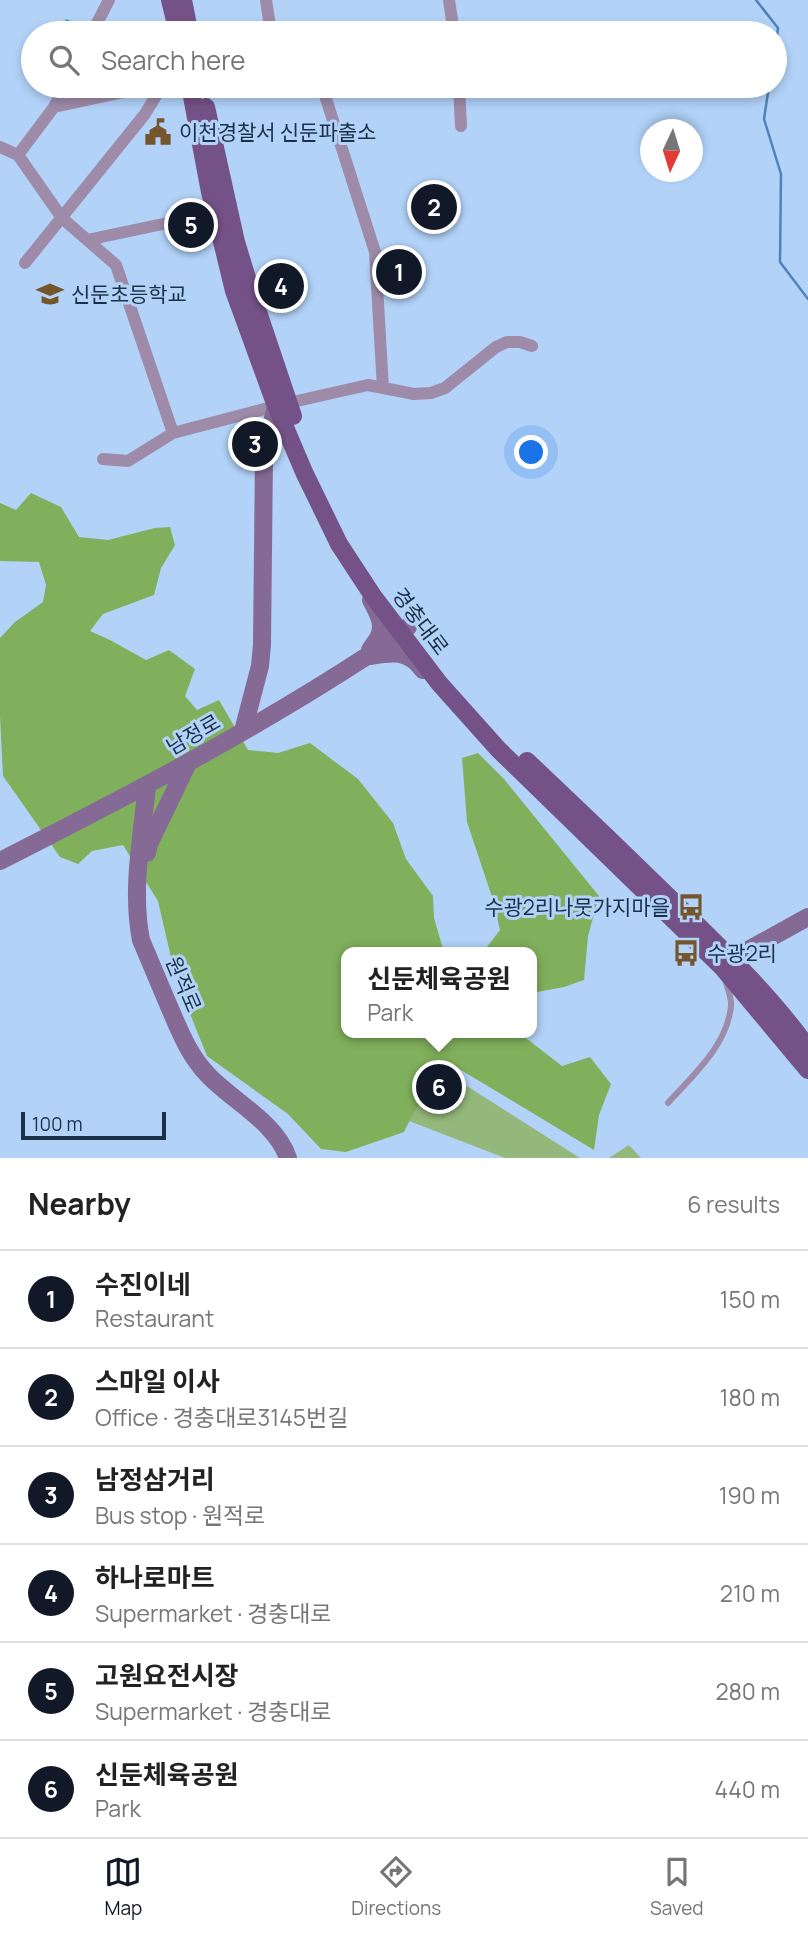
<!DOCTYPE html>
<meta charset="utf-8">
<style>
:root{--surface:#fff;--page:#f2f2f2;--text:#222;--muted:#767676;--line:#e0e0e0;--accent:#111827}
body{margin:0;font-family:Manrope,"Noto Sans KR",sans-serif;background:var(--page);color:var(--text)}
.compass{position:absolute;left:640px;top:119px;width:63px;height:63px;border-radius:50%;background:var(--surface);box-shadow:0 4px 10px #0003;rotate:184deg}
.scale{position:absolute;left:21px;bottom:18px;width:145px;box-sizing:border-box;padding-left:7px;border:4px solid #1b314a;border-top:0;font-size:19px;line-height:24px;white-space:nowrap;color:#1b314a;-webkit-text-stroke:5px #b2d2f8;paint-order:stroke}
.you{position:absolute;left:532px;top:453px;width:24px;height:24px;margin:-18px;border:5px solid #fff;border-radius:50%;background:#1a73e8;box-shadow:0 0 0 10px #1a73e833}
.badge{display:grid;place-items:center;width:46px;height:46px;border-radius:50%;background:var(--accent);color:#fff;font-size:23px;font-weight:700}
.pin{position:absolute;translate:-50% -50%;border:4px solid #fff;box-shadow:0 2px 7px #0006}
.popup{position:absolute;left:341px;top:947px;width:196px;height:91px;box-sizing:border-box;display:grid;place-content:center;border-radius:14px;background:var(--surface);filter:drop-shadow(0 2px 5px #0005);font-size:23px;white-space:nowrap;color:var(--muted)}
.popup b{font-size:26px;color:var(--text)}
.popup::after{content:'';position:absolute;left:50%;top:100%;margin-left:-14px;border:14px solid transparent;border-top-color:var(--surface)}
.list{margin:0;padding:0;list-style:none}
h2{display:flex;justify-content:space-between;align-items:center;height:91px;margin:0;padding:0 28px;font-size:30px}
h2 small{font-size:23px;font-weight:400;color:var(--muted)}
.list li{display:grid;grid-template-columns:46px 1fr auto;gap:21px;align-items:center;box-sizing:border-box;height:98px;padding:0 28px;border-top:2px solid var(--line)}
.list b{display:block;font-size:26px;white-space:nowrap}
.list p{margin:0;font-size:23px;white-space:nowrap;color:var(--muted)}
.list em{font-size:23px;font-style:normal;color:var(--muted)}
.icon{flex:none;width:38px;height:38px;fill:none;stroke:currentColor;stroke-width:2;stroke-linecap:round;stroke-linejoin:round}
.map{position:relative;flex:none;width:808px;height:1158px;overflow:hidden}
.search{position:absolute;background:var(--surface);box-shadow:0 4px 10px #0003;left:21px;right:21px;top:21px;height:77px;display:flex;align-items:center;gap:18px;box-sizing:border-box;padding:0 24px;border-radius:38px;color:var(--muted);font-size:26px}
.sheet{height:679px;background:var(--surface)}
nav{display:flex;justify-content:space-around;align-items:center;box-sizing:border-box;height:98px;border-top:2px solid var(--line);background:var(--surface);font-size:19px;color:var(--muted)}
nav a{display:grid;justify-items:center;gap:4px}
nav .on{color:var(--accent)}
.map>svg:first-child{display:block}
.green{fill:#94b77b}
.forest{fill:#81b05c}
.lines{fill:none;stroke-linecap:round;stroke-linejoin:round}
.stream{stroke:#5082bb;stroke-width:2.5}
.building{fill:#38a8a5}
.lane{stroke:#9e8ba9;stroke-width:6}
.street{stroke:#9e8ba9;stroke-width:12}
.secondary{stroke:#856a95;stroke-width:18}
.primary{stroke:#745287;stroke-width:18}
.labels{text-anchor:middle;dominant-baseline:central;stroke-width:6;stroke-linejoin:round;paint-order:stroke}
.poi-label{font-size:21px;fill:#1b314a;stroke:#b2d2f8;text-anchor:start}
.street-label{font-size:21px;fill:#1b314a;stroke:#b2d2f8}
</style>
<div class="map">
<svg width="808" height="1158" viewBox="0 0 808 1158">
<rect width="100%" height="100%" fill="#b2d2f8"/>
<path class="green" d="M426 1060 580 1158H505L391 1114Z
M629 1145 641 1158H609Z"/>
<path class="forest" d="M31 493 61 507 79 537 108 540 155 528 170 527 175 545 161 568 154 595 103 614 90 631 110 640 146 660 169 650 195 669 185 696 197 710 219 700 248 750 278 753 310 743 358 779 393 823 406 859 433 896 434 918 444 952H346V1033H522V1035L562 1066 590 1057 611 1084 599 1115 594 1150 446 1061 411 1118 404 1132 346 1152 321 1149 288 1114 207 1056 176 979 158 901 123 845 92 851 78 864 60 857 3 776 0 716V638L15 622 43 602 46 585 39 562 0 561V503L16 510Z
M478 753 504 779 599 896 588 936 584 980 564 987 532 993V952H483L500 930 493 900 467 822 462 758Z"/>
<g class="lines">
<path class="stream" d="M756 0 778 28 775 50
M769 86 764 119 781 174 780 262 808 299"/>
</g>
<path class="building" d="M66 19 85 27 83 33H60Z"/>
<g class="lines">
<path class="lane" d="M668 1103C693 1075 727 1046 731 1006 732 998 727 987 725 979"/>
<path class="street" d="M266 0 271 33
M449 0 454 33
M92 33 109 0
M322 86 375 252 383 388
M459 86 461 126
M54 107 65 86
M0 147 18 155 62 218 116 265 173 433
M18 155 54 107 152 86
M87 240 215 213
M25 263 145 114 162 86
M288 403 368 385 414 394 431 393 445 388 496 347 507 342H520L532 346
M103 459 128 461 173 433 276 406"/>
<path class="secondary" d="M370 650C372 647 374 644 377 640 386 626 378 613 371 600
M371 656C394 652 408 650 423 670
M243 731 260 666 262 645 264 455 276 406 284 404
M147 786C142 836 131 890 141 940 150 961 159 983 168 1004 179 1029 188 1054 207 1074 232 1101 276 1122 288 1158
M147 853 149 844 188 763
M0 861C124 798 247 734 364 658 379 649 393 637 408 627
M722 967 732 959 808 917"/>
<path class="primary" d="M170 0 178 33
M183 0 189 30
M190 86 210 192 234 291 276 406 304 472 339 544 373 596 439 683 498 749 722 967 808 1070
M206 107 236 242 251 291 293 416
M527 761C578 809 628 857 678 906 724 951 770 995 808 1048"/>
</g>
<defs>
<symbol id="civic-bare" viewBox="-9 -9 18 18"><path d="M-.6-6.5H3V-4.5H.6V-3L4-1V1h2V6H-6V1h2V-1L-.6-3ZM-1.2 2.5V6h2.4V2.5Z" fill="#75552b" stroke="#b2d2f8" stroke-width="2.5" paint-order="stroke"/></symbol>
<symbol id="school-bare" viewBox="-9 -9 18 18"><path d="M0-5L7-2L0 1L-7-2ZM-4 1L0 2.5L4 1V4Q0 6-4 4Z" fill="#75552b" stroke="#b2d2f8" stroke-width="2.5" paint-order="stroke"/></symbol>
<symbol id="bus-bare" viewBox="-9 -9 18 18"><path d="M-5-6H5V4H4V6H2V4H-2V6H-4V4H-5ZM-3.5-4V0h7V-4ZM-3.5 1.2v1.5H-2V1.2ZM2 1.2v1.5H3.5V1.2Z" fill="#75552b" stroke="#b2d2f8" stroke-width="2.5" paint-order="stroke"/></symbol>
</defs>
<g fill-rule="evenodd">
<use href="#civic-bare" x="139" y="113" width="38" height="38"/>
<use href="#school-bare" x="31" y="275" width="38" height="38"/>
<use href="#bus-bare" x="672" y="888" width="38" height="38"/>
<use href="#bus-bare" x="667" y="934" width="38" height="38"/>
</g>
<g class="labels">
<g class="poi-label">
<text x="179" y="132">이천경찰서 신둔파출소</text>
<text x="71" y="294">신둔초등학교</text>
<text x="670" y="907" text-anchor="end">수광2리나뭇가지마을</text>
<text x="707" y="953">수광2리</text>
</g>
<g class="street-label">
<text transform="translate(421 621) rotate(53)">경충대로</text>
<text transform="translate(193 734) rotate(-30)">남정로</text>
<text transform="translate(184 984) rotate(67)">원적로</text>
</g>
</g>
</svg>
<svg class="compass" viewBox="-18 -18 36 36"><path d="M0-13l5 13h-10z" fill="#e53935"/><path d="M0 13l5-13h-10z" fill="#767676"/></svg>
<div class="scale">100 m</div>
<div class="you"></div>
<div class="pin badge" style="left:399px;top:272px">1</div>
<div class="pin badge" style="left:434px;top:207px">2</div>
<div class="pin badge" style="left:255px;top:444px">3</div>
<div class="pin badge" style="left:281px;top:286px">4</div>
<div class="pin badge" style="left:191px;top:225px">5</div>
<div class="pin badge" style="left:439px;top:1087px">6</div>
<div class="popup"><b>신둔체육공원</b>Park</div>
<div class="search"><svg class="icon" aria-label="search" viewBox="0 0 24 24"><circle cx="10" cy="10" r="6"/><path d="M15 15l6 6"/></svg>Search here</div>
</div>
<section class="sheet">
<h2>Nearby<small>6 results</small></h2>
<ul class="list">
<li><span class="badge">1</span><div><b>수진이네</b><p>Restaurant</p></div><em>150 m</em></li>
<li><span class="badge">2</span><div><b>스마일 이사</b><p>Office · 경충대로3145번길</p></div><em>180 m</em></li>
<li><span class="badge">3</span><div><b>남정삼거리</b><p>Bus stop · 원적로</p></div><em>190 m</em></li>
<li><span class="badge">4</span><div><b>하나로마트</b><p>Supermarket · 경충대로</p></div><em>210 m</em></li>
<li><span class="badge">5</span><div><b>고원요전시장</b><p>Supermarket · 경충대로</p></div><em>280 m</em></li>
<li><span class="badge">6</span><div><b>신둔체육공원</b><p>Park</p></div><em>440 m</em></li>
</ul>
</section>
<nav>
<a class="on"><svg class="icon" aria-label="map" viewBox="0 0 24 24"><path d="M3 6l6-2 6 2 6-2v14l-6 2-6-2-6 2zM9 4v14M15 6v14"/></svg>Map</a>
<a><svg class="icon" aria-label="directions" viewBox="0 0 24 24"><path d="M12 3l9 9-9 9-9-9zM9 14v-3h6M13 9l2 2-2 2"/></svg>Directions</a>
<a><svg class="icon" aria-label="saved" viewBox="0 0 24 24"><path d="M7 4h10v16l-5-4-5 4z"/></svg>Saved</a>
</nav>
